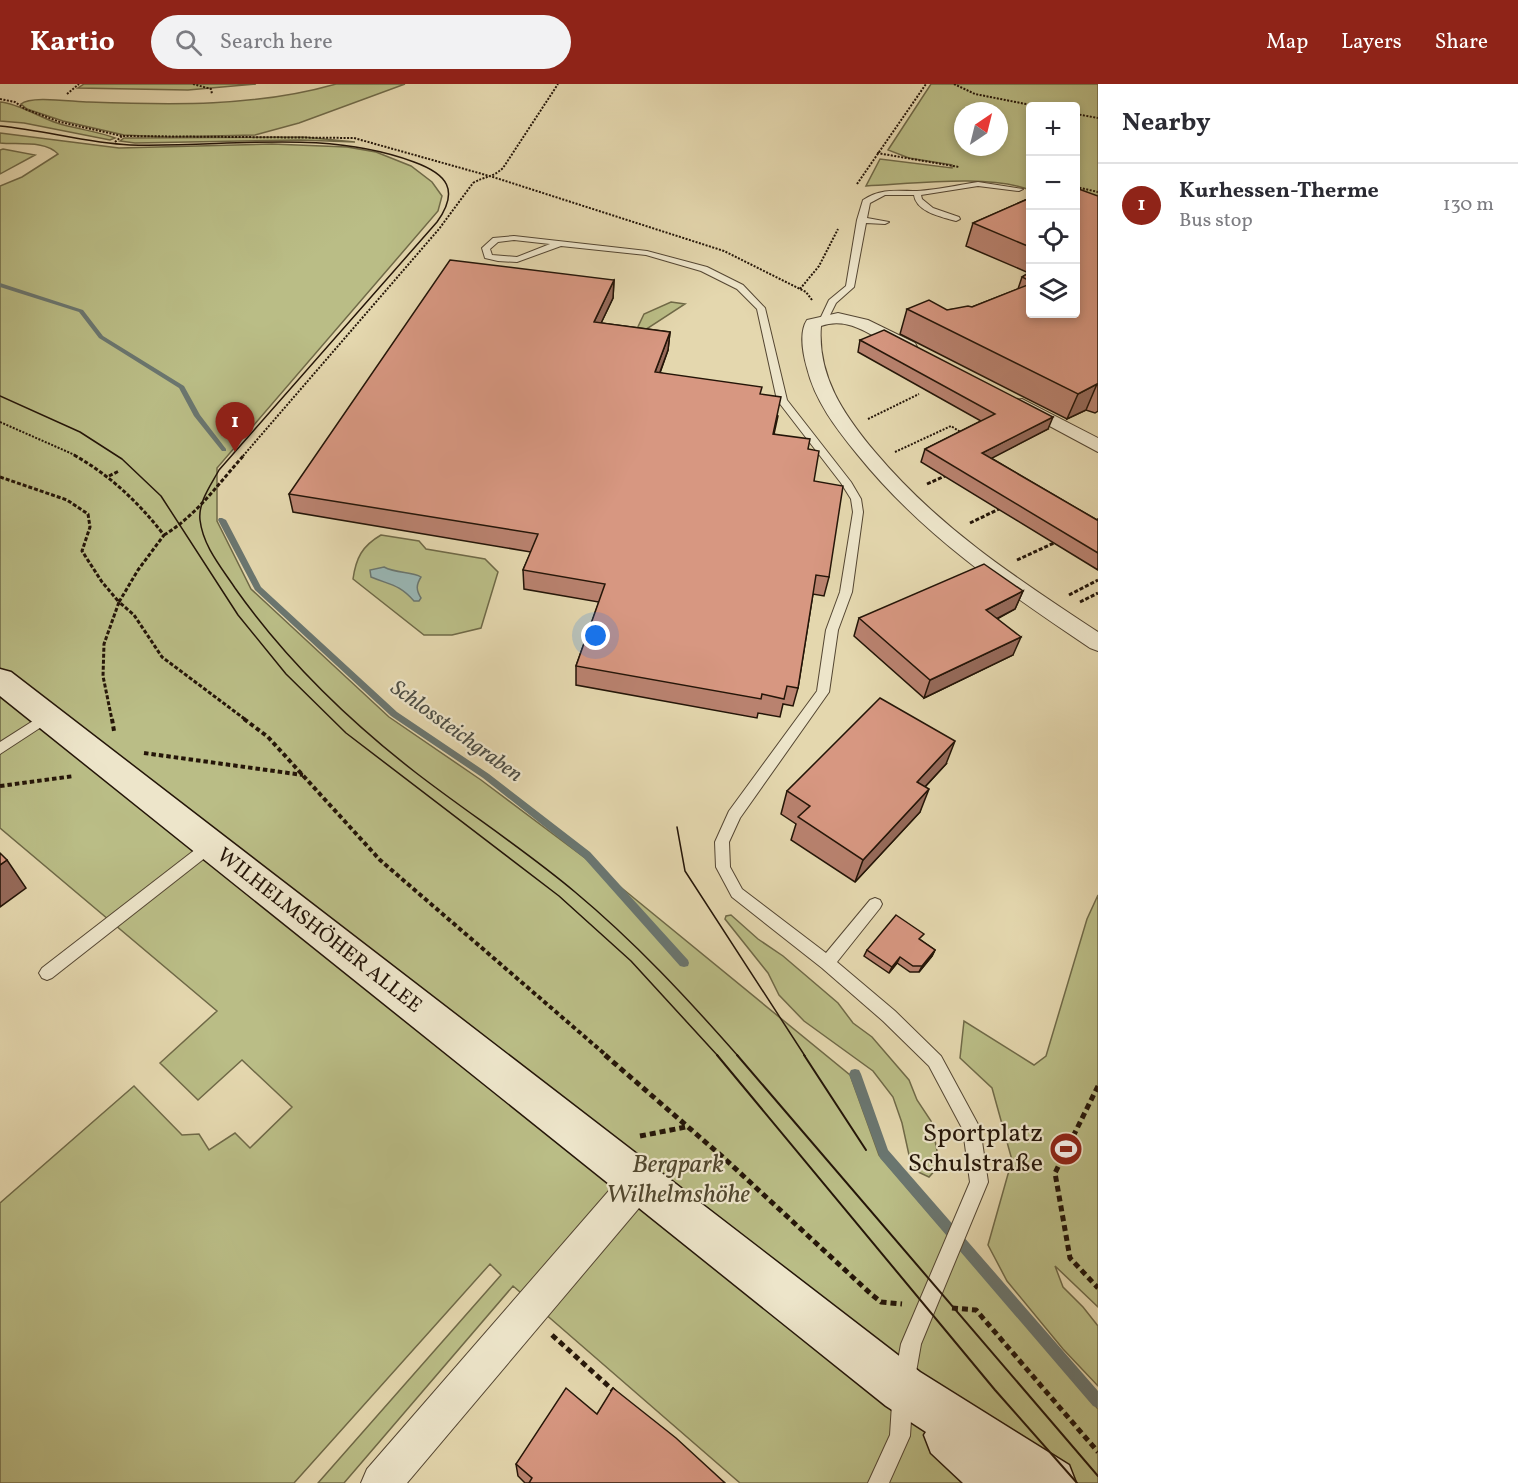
<!DOCTYPE html>
<meta charset="utf-8">
<style>
:root{--surface:#fff;--page:#f2f2f3;--text:#2b2b33;--muted:#7c7c81;--line:#e1e1e2;--accent:#8f2418}
body{margin:0;font-family:Vollkorn,serif;background:var(--page);color:var(--text)}
.controls{position:absolute;right:18px;top:18px;display:grid;overflow:hidden;border-radius:6px;box-shadow:0 3px 9px #0003}
.controls button{width:54px;height:54px;display:grid;place-items:center;padding:0;border:0;border-bottom:2px solid var(--line);background:var(--surface);color:var(--text);font:30px sans-serif}
.compass{position:absolute;left:954px;top:18px;width:54px;height:54px;border-radius:50%;background:var(--surface);box-shadow:0 3px 9px #0003;rotate:35deg}
.you{position:absolute;left:596px;top:552px;width:21px;height:21px;margin:-15px;border:4px solid #fff;border-radius:50%;background:#1a73e8;box-shadow:0 0 0 9px #1a73e833}
.badge{display:grid;place-items:center;width:39px;height:39px;border-radius:50%;background:var(--accent);color:#fff;font-size:20px;font-weight:700}
.pin{position:absolute;translate:-50% -50px;filter:drop-shadow(0 2px 3px #0008)}
.pin::after{content:'';position:absolute;top:32px;width:21px;height:18px;background:inherit;clip-path:polygon(0 0,100% 0,50% 100%)}
.list{margin:0;padding:0;list-style:none}
h2{display:flex;justify-content:space-between;align-items:center;height:78px;margin:0;padding:0 24px;font-size:26px}
h2 small{font-size:20px;font-weight:400;color:var(--muted)}
.list li{display:grid;grid-template-columns:39px 1fr auto;gap:18px;align-items:center;box-sizing:border-box;height:84px;padding:0 24px;border-top:2px solid var(--line)}
.list b{display:block;font-size:22px;white-space:nowrap}
.list p{margin:0;font-size:20px;white-space:nowrap;color:var(--muted)}
.list em{font-size:20px;font-style:normal;color:var(--muted)}
.icon{flex:none;width:33px;height:33px;fill:none;stroke:currentColor;stroke-width:2;stroke-linecap:round;stroke-linejoin:round}
.map{position:relative;flex:none;width:1098px;height:1399px;overflow:hidden}
header{display:flex;align-items:center;gap:36px;box-sizing:border-box;height:84px;padding:0 30px;background:var(--accent);color:#fff}
header strong{font-size:28px}
nav{display:flex;gap:33px;margin-inline-start:auto;font-size:21px}
.search{width:420px;height:54px;background:var(--page);display:flex;align-items:center;gap:15px;box-sizing:border-box;padding:0 21px;border-radius:33px;color:var(--muted);font-size:22px}
main{display:flex}
aside{flex:1;background:var(--surface)}
.map>svg:first-child{display:block}
.green{fill:#babd86;stroke:#6f6947;stroke-width:1.5;fill-rule:evenodd}
.water{fill:#99b7b5;stroke:#6a7670;stroke-width:1.5}
.lines{fill:none;stroke-linecap:round;stroke-linejoin:round}
.stream{fill:#6a7670;fill-rule:evenodd}
.service-casing{stroke:#544632;stroke-width:2}
.minor-casing{stroke:#544632;stroke-width:2}
.secondary-casing{stroke:#241508;stroke-width:3}
.path-far3{stroke:#241508;stroke-width:2;stroke-dasharray:2 1.5;stroke-linecap:butt}
.path-far2{stroke:#241508;stroke-width:3;stroke-dasharray:4 2;stroke-linecap:butt}
.path-far1{stroke:#241508;stroke-width:4;stroke-dasharray:4.5 3;stroke-linecap:butt}
.path{stroke:#241508;stroke-width:5;stroke-dasharray:6 4;stroke-linecap:butt}
.service{fill:#ede5ca;fill-rule:evenodd}
.minor{fill:#ede5ca;fill-rule:evenodd}
.secondary{fill:#ede5ca;fill-rule:evenodd}
.tram-far1{stroke:#241508;stroke-width:1.5}
.tram{stroke:#241508;stroke-width:2}
.wall{fill:#b9826f;stroke:#241508;stroke-width:1.5}
.shaded-wall{fill:#966a5a;stroke:#241508;stroke-width:1.5}
.building{fill:#d79781;stroke:#241508;stroke-width:1.5}
.labels{text-anchor:middle;dominant-baseline:central;stroke-width:4.5;stroke-linejoin:round;paint-order:stroke}
.street-label{font-size:21px;fill:#241508;stroke:#ede5ca}
.water-label{font-size:22px;font-style:italic;fill:#4d4e45;stroke:#ede5ca}
.near-poi-label{font-size:26px;fill:#241508;stroke:#ede5ca;text-anchor:end}
.near-park-label{font-size:26px;font-style:italic;fill:#51472e;stroke:#ede5ca}
</style>
<header>
<strong>Kartio</strong>
<div class="search"><svg class="icon" aria-label="search" viewBox="0 0 24 24"><circle cx="10" cy="10" r="6"/><path d="M15 15l6 6"/></svg>Search here</div>
<nav><a>Map</a><a>Layers</a><a>Share</a></nav>
</header>
<main>
<div class="map">
<svg width="1098" height="1399" viewBox="0 0 1098 1399">
<rect width="100%" height="100%" fill="#e4d7ae"/>
<filter id="stains"><feTurbulence type="fractalNoise" baseFrequency=".00333" numOctaves="4"/><feColorMatrix values="0 0 0 0 .2 0 0 0 0 .09 0 0 0 0 .02 0 0 0 .5 -.17"/></filter>
<radialGradient id="worn" r=".72"><stop offset=".6" stop-color="#630" stop-opacity="0"/><stop offset="1" stop-color="#630" stop-opacity=".3"/></radialGradient>
<path class="green" d="M84 0H256L188 6 78 4Z
M336 0H405L299 39 255 51 166 53 124 51 63 37 27 25 21 20C31 11 74 18 89 18 171 21 256 23 336 0Z
M931 0H1098V133L1076 124V22H1030V106C989 90 912 100 866 102L880 75 952 84V81L909 74 888 66ZM963 27H999V63H963Z
M0 18C17 19 39 33 57 39 76 45 97 47 115 54L110 56 24 39 0 37Z
M0 49 119 64 272 60 347 63 376 68 411 82 432 98 442 112 438 127 217 384V437L251 505 389 633 481 696 585 774 850 991 879 1071 1098 1325V1399H740L513 1202 344 1399H318L501 1191 490 1180 294 1399H0V1119L134 1002 182 1051 199 1050 209 1066 235 1049 250 1064 292 1023 242 976 198 1016 160 979 217 927 0 744V102L22 93 58 70C45 56 17 61 0 59Z
M303 53 355 58 300 56 135 59 120 57 124 54Z
M3 65 35 71 0 90V66Z
M671 218 685 220 642 248 636 247 644 230Z
M381 451 419 457 426 465 485 475 498 488 481 544 452 551H424L353 495C356 474 362 462 381 451Z
M1098 811V1223L1055 1182 1063 1203 1083 1223 1098 1242V1302L1063 1265 1007 1197 988 1161 1012 1076 992 1004 960 974 964 937 1034 981 1046 972 1087 835Z
M731 831 758 855 783 872 838 919 853 939 872 953 909 996 917 1016 931 1037 940 1081 929 1093 918 1088 909 1071 902 1039 893 1013 873 987 804 937 779 911 768 889 725 835 726 832Z"/>
<path class="water" d="M384 483C397 490 412 487 421 493 416 501 416 506 421 514L419 517H414C399 500 390 501 371 493L370 486Z"/>
<g class="lines">
<path class="stream" d="M0 199 83 226 103 252 184 302 200 331 226 365V367H222L194 332 179 304 99 254 79 228 0 203Z
M219 434H222L226 436 261 503 397 628 489 690 590 768 688 876 689 879 688 882 684 883 680 882 584 774 483 694 391 632 255 506 218 436Z
M855 985 859 986 861 990 888 1066 1098 1307V1324L1093 1322 880 1074 849 990 851 986Z"/>
<defs>
<path id="service" d="M978 98 1023 105 1019 107 978 102 921 111 922 115 933 124 959 133 960 135 956 137C942 133 916 128 914 111H885L870 119 867 134 889 138 885 140 866 139 854 203 836 219 828 235H822L821 233 829 216 846 202 857 136 863 116C881 104 897 107 917 107 937 106 958 101 978 98Z
M514 152 647 167 707 183 743 201 765 224 787 316 851 398 861 415 863 428 852 508 838 546 829 608 740 734 729 758 730 783 742 805 826 869 870 816 875 814 880 816 882 820 880 824 837 878 895 927 941 972 980 1044 988 1098 921 1260 913 1305 910 1352 889 1399H868L890 1351 893 1305 901 1260 970 1098 963 1046 929 982 883 937 822 884 732 813 716 783 715 758 729 727 817 607 826 546 840 508 853 428 851 415 841 399 777 316 757 225 737 205 701 187 646 171 561 162 517 178 498 177 485 174 482 164 493 154ZM514 156 550 160 517 173 492 171 490 165 498 158Z
M47 628 53 633 52 636 0 670V658Z
M210 756 215 758 217 762 215 766 52 894 47 896 42 894 39 889 42 884 205 758Z"/>
<path id="minor" d="M838 229 868 236 915 259 917 263 915 267C889 273 860 228 821 242 817 292 844 331 875 368 939 444 1016 494 1098 548V567L1090 564C1004 506 923 452 857 370 836 344 815 317 807 284 803 270 799 248 807 236Z
M1022 315 1098 354V368L1016 324 1013 320 1016 316Z
M638 1082 650 1087 655 1099 650 1111 407 1399H361L367 1385 626 1087Z"/>
<path id="secondary" d="M0 585 11 588 920 1288 1069 1381 1076 1399H963L931 1369 924 1351 926 1348 886 1322 0 612Z"/>
</defs>
<use href="#service" class="service-casing"/>
<use href="#minor" class="minor-casing"/>
<use href="#secondary" class="secondary-casing"/>
<path class="path-far3" d="M193 0 211 5 212 10
M954 0 975 10 1036 22
M67 10 79 0
M0 15 15 18 25 25 60 38 122 52 354 54 493 93 724 167 806 208 812 216
M1076 30 1098 34
M115 58 122 52
M877 69 959 83
M857 100 926 0
M1076 103 1098 108
M800 205 819 182 838 145
M868 335 919 310
M0 338 77 372
M895 368 951 342 962 349
M243 372 439 145 473 99C485 92 492 94 503 84L558 0"/>
<path class="path-far2" d="M74 371C111 392 138 418 164 451L138 486 119 518 134 531 162 573 246 636
M109 392 119 387
M0 393 67 416 88 430 90 443 82 467 102 498 119 518 104 560 103 592 112 636
M927 400 945 392
M970 439 999 425
M164 451C196 432 219 399 244 371
M1017 476 1054 459
M1069 511 1098 496
M1080 518 1098 509"/>
<path class="path-far1" d="M112 635 114 647
M244 635 268 653 380 776 607 972
M144 669 303 691
M0 702 74 692"/>
<path class="path" d="M605 971 725 1075 871 1210 881 1218 902 1220
M1098 1002 1055 1089 1070 1174 1098 1204
M640 1052 686 1043
M952 1224 976 1226 1098 1368
M552 1251 615 1308"/>
<use href="#service" class="service"/>
<use href="#minor" class="minor"/>
<use href="#secondary" class="secondary"/>
<path class="tram-far1" d="M0 42C44 46 86 59 130 61 226 64 322 44 414 78 447 90 460 106 437 138L219 386C211 401 198 418 200 436 203 462 221 483 235 504 285 575 347 635 415 688 468 729 524 765 575 808 635 858 687 914 738 972
M0 312 80 348 122 375 161 412 238 531 286 590 346 649 559 812 631 877 718 972
M677 743 685 787 805 972"/>
<path class="tram" d="M717 971 995 1306 1077 1399
M737 971 1098 1392
M804 971 866 1066"/>
</g>
<path class="wall" d="M1098 112V327L1095 329 1086 326 1067 335 900 250 907 225 947 226 972 223 1018 205 1022 193 1029 189 966 162 973 139 1030 114V230Z
M614 196 613 214 601 239 670 248 668 266 660 289 760 311 778 332 774 350 808 365 814 397 829 493 824 512 813 510 798 604 793 622 783 620 780 633 758 629 757 634 576 601V582L599 518 524 505 523 486 531 468 293 428 289 410Z
M860 256 1048 345 991 374 1097 436 1098 435V486L921 378 925 365 981 337 858 268Z
M1023 507 1015 525 997 535 1013 571 924 614 854 552 859 534Z
M946 680 925 703 920 728 855 798 791 756 796 740 781 730 787 707Z
M921 856 935 866 932 872 919 888H910L897 879 889 889 864 872 867 866Z
M597 1330 725 1399H525L518 1392 516 1380Z"/>
<path class="shaded-wall" d="M614 196 613 214 593 256 594 238Z
M670 248 668 266 653 307 655 288Z
M1097 300 1086 326 1067 335 1078 310Z
M1053 333 1048 345 977 382 982 369Z
M1023 507 1015 525 979 544 986 526Z
M1021 553 1013 571 924 614 930 596Z
M955 657 946 680 908 721 917 698Z
M929 705 920 728 855 798 863 776Z
M7 776 26 804 0 823V781Z
M935 866 932 872 919 888 922 882Z
M900 873 897 879 889 889 892 883Z"/>
<path class="building" d="M1076 104 1098 112V301L1097 300 1078 310 907 225 929 216 947 226 968 222 972 223 1030 200V230H1076Z
M1030 114V163L973 139Z
M450 176 614 196 594 238 670 248 655 288 762 303 760 310 781 313 773 350 810 355 808 365 819 367 814 397 843 402 829 493 816 491 798 604 787 602 784 615 762 610 761 615 576 582 605 500 523 486 538 450 289 410Z
M1030 188V197L1022 193Z
M884 246 1053 333 982 369 1097 436 1098 435V469L925 365 995 330 860 256Z
M984 480 1023 507 986 526 1021 553 930 596 859 534Z
M880 614 955 657 917 698 929 705 863 776 798 733 810 722 787 707Z
M0 769 7 776 0 781Z
M896 831 924 850 919 855 935 866 922 882H913L900 873 892 883 867 866Z
M566 1304 597 1330 613 1304 676 1354 725 1399H529L532 1394 516 1380Z"/>
<defs>
<symbol id="stadium-disc" viewBox="-11 -11 22 22"><circle r="9.5" fill="#8f2418" stroke="#ede5ca"/><path d="M0-5a6.5 5 0 1 0 0 10a6.5 5 0 1 0 0-10ZM-3.5-1.8h7v3.6h-7Z" fill="#fff"/></symbol>
</defs>
<g fill-rule="evenodd">
<use href="#stadium-disc" x="1047" y="1046" width="38" height="38"/>
</g>
<g class="labels">
<g class="street-label">
<text transform="translate(319 847) rotate(38)">WILHELMSHÖHER ALLEE</text>
</g>
<g class="water-label">
<text transform="translate(456 648) rotate(36)">Schlossteichgraben</text>
</g>
<g class="near-poi-label">
<text x="1043" y="1050">Sportplatz<tspan x="1043" dy="30">Schulstraße</tspan></text>
</g>
<g class="near-park-label">
<text x="678" y="1081">Bergpark<tspan x="678" dy="30">Wilhelmshöhe</tspan></text>
</g>
</g>
<rect width="100%" height="100%" filter="url(#stains)"/>
<rect width="100%" height="100%" fill="url(#worn)"/>
</svg>
<div class="controls">
<button>+</button>
<button>−</button>
<button><svg class="icon" aria-label="locate" viewBox="0 0 24 24"><circle cx="12" cy="12" r="6"/><path d="M12 2v4M12 18v4M2 12h4M18 12h4"/></svg></button>
<button><svg class="icon" aria-label="layers" viewBox="0 0 24 24"><path d="M12 4l9 5-9 5-9-5zM3 14l9 5 9-5"/></svg></button>
</div>
<svg class="compass" viewBox="-18 -18 36 36"><path d="M0-13l5 13h-10z" fill="#e53935"/><path d="M0 13l5-13h-10z" fill="#7c7c81"/></svg>
<div class="you"></div>
<div class="pin badge" style="left:235px;top:368px">1</div>
</div>
<aside>
<h2>Nearby<small></small></h2>
<ul class="list">
<li><span class="badge">1</span><div><b>Kurhessen-Therme</b><p>Bus stop</p></div><em>130 m</em></li>
</ul>
</aside>
</main>
